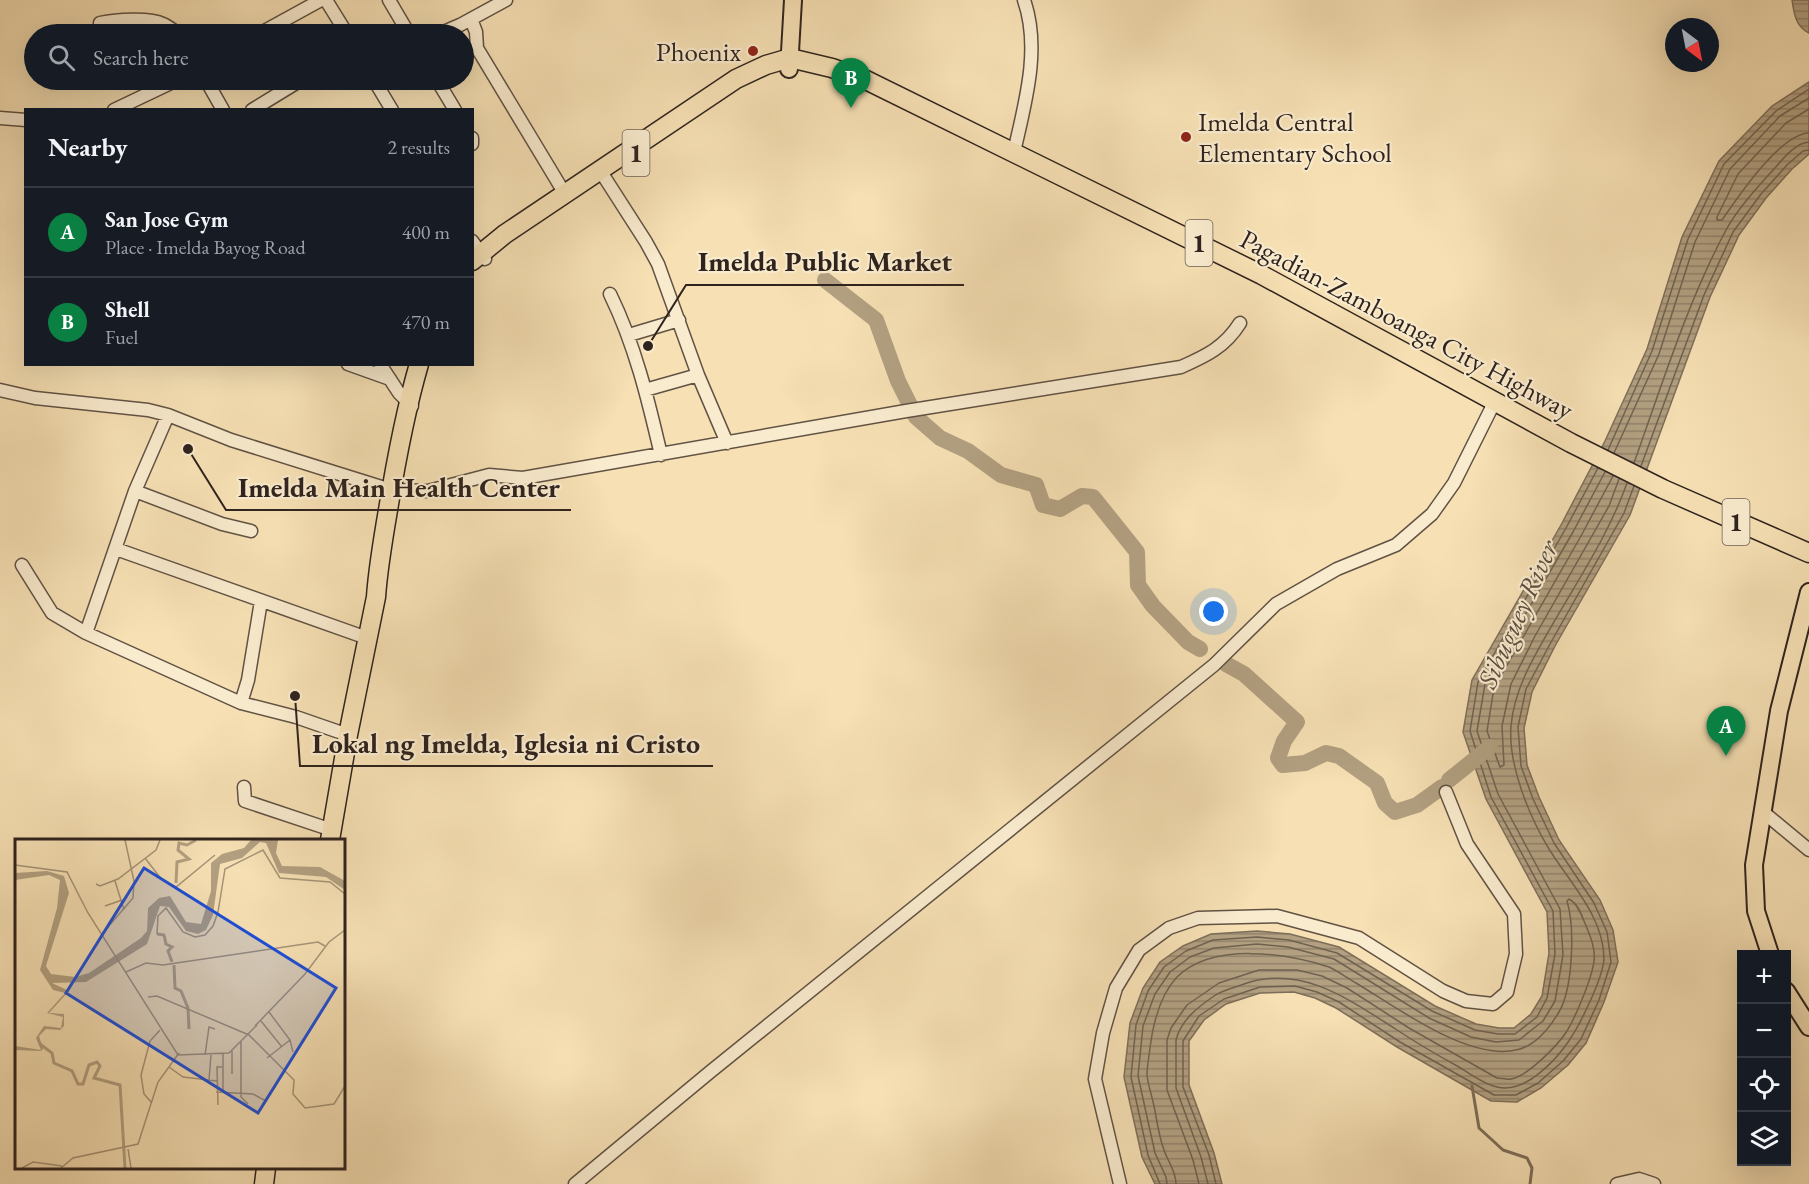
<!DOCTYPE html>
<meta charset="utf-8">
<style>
:root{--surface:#171b24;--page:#242831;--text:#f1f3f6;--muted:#9ea1a6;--line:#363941;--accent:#0b8043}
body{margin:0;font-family:"EB Garamond",serif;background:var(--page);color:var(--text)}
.controls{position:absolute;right:18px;bottom:18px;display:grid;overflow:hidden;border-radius:0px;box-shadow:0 6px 24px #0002}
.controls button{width:54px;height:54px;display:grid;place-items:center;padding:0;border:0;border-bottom:2px solid var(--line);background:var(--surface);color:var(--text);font:30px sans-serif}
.compass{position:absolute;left:1665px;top:18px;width:54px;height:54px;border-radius:50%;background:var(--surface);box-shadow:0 6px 24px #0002;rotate:148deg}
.you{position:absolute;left:1214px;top:612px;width:21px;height:21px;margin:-15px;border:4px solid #fff;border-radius:50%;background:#1a73e8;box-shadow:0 0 0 9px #1a73e833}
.badge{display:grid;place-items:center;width:39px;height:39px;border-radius:50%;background:var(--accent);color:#fff;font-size:20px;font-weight:700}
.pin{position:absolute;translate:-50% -50px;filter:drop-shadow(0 2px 3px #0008)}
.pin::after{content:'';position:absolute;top:32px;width:21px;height:18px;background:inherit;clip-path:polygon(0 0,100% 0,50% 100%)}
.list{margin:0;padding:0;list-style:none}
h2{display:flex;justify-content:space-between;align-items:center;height:78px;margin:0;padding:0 24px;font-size:26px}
h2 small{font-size:20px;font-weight:400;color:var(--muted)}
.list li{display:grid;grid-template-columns:39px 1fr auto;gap:18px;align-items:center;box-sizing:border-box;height:90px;padding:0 24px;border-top:2px solid var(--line)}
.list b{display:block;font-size:22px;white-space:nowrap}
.list p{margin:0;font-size:20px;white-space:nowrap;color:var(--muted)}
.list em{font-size:20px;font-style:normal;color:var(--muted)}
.icon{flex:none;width:33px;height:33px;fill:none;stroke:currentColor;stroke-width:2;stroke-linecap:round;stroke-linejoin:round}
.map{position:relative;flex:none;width:1809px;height:1184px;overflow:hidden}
.search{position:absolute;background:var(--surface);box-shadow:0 6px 24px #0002;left:24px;top:24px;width:450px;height:66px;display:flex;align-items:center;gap:15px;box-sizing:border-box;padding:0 21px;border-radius:33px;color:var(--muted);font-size:22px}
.panel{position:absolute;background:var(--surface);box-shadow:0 6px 24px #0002;left:24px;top:108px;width:450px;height:258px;border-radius:0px}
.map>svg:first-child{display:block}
.water{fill:url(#water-rules);stroke:#7e6e59;stroke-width:1.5}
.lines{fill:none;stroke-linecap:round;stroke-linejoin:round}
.shore{stroke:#706250;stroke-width:1.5}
.stream{stroke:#7e6e59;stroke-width:3}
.river{stroke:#b2a081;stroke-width:16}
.minor-casing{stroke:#615244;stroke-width:15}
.major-casing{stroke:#2f231e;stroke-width:20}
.highway-casing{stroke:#2f231e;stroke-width:21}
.minor{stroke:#f9ebce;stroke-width:12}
.major{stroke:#f6e0b4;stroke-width:16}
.highway{stroke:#f6e0b4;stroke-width:18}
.poi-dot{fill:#8f2418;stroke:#f9ebce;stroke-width:2}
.labels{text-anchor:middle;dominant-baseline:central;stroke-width:4.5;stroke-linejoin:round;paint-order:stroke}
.shield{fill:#f9ebce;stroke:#6c5f53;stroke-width:1.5}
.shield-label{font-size:26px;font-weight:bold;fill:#2f231e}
.poi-label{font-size:27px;fill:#2f231e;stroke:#f9ebce;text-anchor:end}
.street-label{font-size:27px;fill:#2f231e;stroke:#f9ebce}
.water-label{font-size:28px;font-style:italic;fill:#5d4f41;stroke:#f9ebce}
.inset-river{fill:none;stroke:#b2a081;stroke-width:3}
.inset-road{fill:none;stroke:#a69478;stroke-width:1.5}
.view{fill:#1d4ed8;fill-opacity:0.15;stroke:#1d4ed8;stroke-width:3}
.inset-edge{fill:none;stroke:#2f231e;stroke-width:3}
.leader{fill:none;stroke:#2f231e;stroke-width:2}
.callout-dot{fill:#2f231e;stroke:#f9ebce;stroke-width:2}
.callout-label{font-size:28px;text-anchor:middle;font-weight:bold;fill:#2f231e;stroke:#f9ebce;stroke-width:4.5;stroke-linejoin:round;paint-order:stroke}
</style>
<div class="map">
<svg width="1809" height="1184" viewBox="0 0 1809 1184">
<defs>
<pattern id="water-rules" width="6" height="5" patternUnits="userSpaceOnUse" patternTransform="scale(1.5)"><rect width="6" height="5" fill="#b2a081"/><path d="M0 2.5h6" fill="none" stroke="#918269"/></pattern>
</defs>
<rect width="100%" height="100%" fill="#f6e0b4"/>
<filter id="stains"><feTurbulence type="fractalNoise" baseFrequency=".00333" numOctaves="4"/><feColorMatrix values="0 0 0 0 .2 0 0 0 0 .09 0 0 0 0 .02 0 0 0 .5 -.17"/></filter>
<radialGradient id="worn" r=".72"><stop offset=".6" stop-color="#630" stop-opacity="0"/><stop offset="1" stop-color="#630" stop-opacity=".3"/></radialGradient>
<path class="water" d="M1792 0H1809V33C1796 27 1794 14 1792 0Z
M1809 82V154L1792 169 1766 198 1739 235 1710 297 1630 515 1555 646 1532 692 1524 728 1527 765 1539 797 1559 840 1600 900 1613 930 1618 962 1604 1002 1586 1043 1568 1065 1541 1088 1517 1102 1491 1101 1397 1047 1336 1008 1315 998 1294 992 1260 993 1226 1004 1204 1020 1189 1041V1085L1214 1153 1222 1184H1155L1142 1157 1124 1077 1130 1023 1143 988 1160 962 1183 946 1211 934 1257 931 1290 934 1339 947 1435 1006 1476 1024 1499 1028H1514L1531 1014 1542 996 1549 953 1547 912 1486 799 1463 732 1472 680 1561 525 1605 441 1647 349 1682 237 1719 161 1772 106Z"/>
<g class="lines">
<path class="shore" d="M1809 109 1786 123 1738 174 1717 217V220H1722C1738 197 1780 134 1809 133
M1608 450 1652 351 1688 239 1724 164 1776 111 1809 89
M1614 453 1659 354 1695 242 1730 169 1780 116 1809 98
M1634 463C1662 385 1687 303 1726 230 1738 208 1757 188 1774 169 1783 159 1795 143 1809 142
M1641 466 1704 295 1733 232 1761 194 1787 165 1803 151 1809 150
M1613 476 1581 536 1494 688 1487 731 1500 767 1504 765 1502 726 1511 684 1535 636 1609 506 1619 479
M1160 1184 1148 1155 1131 1077 1136 1025 1148 991 1164 967 1186 951 1213 940 1257 937 1289 940 1337 953 1432 1011 1475 1030 1498 1034H1515L1537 1017 1547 998 1555 954 1553 911 1491 797 1470 731 1478 682 1566 528 1598 468
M1167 1184 1166 1177 1155 1153 1138 1076 1143 1026 1155 994 1170 972 1190 957 1214 948 1257 944 1288 947 1334 959 1429 1018 1471 1037 1496 1042 1519 1040 1543 1021 1555 1001 1563 955 1560 909 1498 794 1477 731 1485 684 1573 532 1605 472
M1176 1184C1176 1171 1168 1162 1164 1150 1159 1137 1157 1121 1154 1106 1152 1096 1148 1085 1147 1075 1147 1066 1149 1057 1150 1048 1153 1024 1160 995 1177 977 1213 942 1285 953 1329 967 1338 971 1347 978 1356 983 1396 1007 1472 1064 1520 1049 1537 1044 1550 1027 1559 1012 1573 988 1575 928 1567 901L1569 899C1577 903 1581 913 1584 921 1589 933 1596 948 1594 961 1592 978 1576 1016 1567 1031 1558 1045 1528 1076 1511 1079 1507 1080 1501 1078 1497 1078L1409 1028 1347 988 1322 976 1297 970H1259L1219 983 1187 1005 1171 1028 1167 1040V1090L1193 1160 1199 1184
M1208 1184 1201 1157 1176 1088V1040C1181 1020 1198 1007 1214 996 1223 990 1234 988 1244 984 1301 964 1348 999 1394 1028 1415 1042 1437 1055 1459 1067 1470 1074 1485 1085 1497 1087 1511 1090 1522 1085 1533 1078 1558 1060 1573 1038 1586 1010 1592 998 1603 973 1604 959 1604 917 1570 883 1549 849 1529 816 1508 765 1511 726 1514 690 1533 658 1551 627 1578 580 1609 534 1627 483
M1216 1184 1209 1155 1183 1087V1041L1199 1016 1224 999 1260 987 1295 986 1317 992 1339 1002 1400 1042 1494 1095H1516L1538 1083 1563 1061 1581 1039 1599 1000 1611 962 1607 932 1594 903 1554 843 1533 799 1521 766 1518 727 1526 689 1550 644 1624 513 1634 486"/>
<path class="stream" d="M1472 1086 1479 1128 1503 1150 1527 1158 1532 1168 1530 1184"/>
<path class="river" d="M825 280 876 320 898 381 916 417 940 438 968 451 1001 475 1036 485 1043 505 1060 509 1082 496 1093 497 1137 552 1138 585 1153 606 1188 642 1200 649
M1226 664 1244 674 1297 722 1284 741 1278 758 1283 765 1305 763 1326 753 1339 756 1377 783 1385 803 1395 812 1417 805 1442 787
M1449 780 1490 747"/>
<defs>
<path id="minor" d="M326 0 347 34
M389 0 409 34
M471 19 476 32 477 48 565 194
M100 23C115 20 149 17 163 24 168 26 174 31 179 34
M259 34 321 0
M439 34 460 25 506 0
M206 80 223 110
M374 80 392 110
M437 80 455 110
M114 110 177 80
M252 110 301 80
M0 118 26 120
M472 138V144
M1014 152C1025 103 1041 49 1024 0
M603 175 646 242 658 264 698 375 645 390
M472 241 485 259
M610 294C635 345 648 399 661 455
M629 335 679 320
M348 364 390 379
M380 364 399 393 412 406
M698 375 727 443
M0 390 35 398 148 410 168 415 231 440 391 490 428 491 489 475 523 478 906 411 1181 367C1206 356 1225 347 1240 323
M135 491 222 524 251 531
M116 549 367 638
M22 565 52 613 86 633 241 703 296 717 348 735
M86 633 135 491 168 415
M241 703 248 680 261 601
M244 787 245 801 332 830
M1762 811 1809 850
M575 1184 710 1072 1214 665 1276 604 1337 569 1396 545 1432 514 1454 483 1495 401
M1120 1184 1095 1079 1103 1033 1116 988 1139 950 1169 928 1198 918 1277 916 1359 938 1443 991 1466 1001 1493 1004 1507 992 1516 954 1514 914 1467 844 1446 792
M1617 1184 1639 1179 1654 1184"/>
<path id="major" d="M789 69 793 0
M1770 954 1756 911 1754 865 1779 711 1809 592
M1786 991 1809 1027"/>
<path id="highway" d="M472 261 505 234 736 79 766 65 790 58 832 68 866 80 1262 275 1571 443 1663 489 1809 553
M330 840 348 735 376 597C378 568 383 539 388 510 396 461 405 412 419 364
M264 1184 266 1168"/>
</defs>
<use href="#minor" class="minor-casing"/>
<use href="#major" class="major-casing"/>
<use href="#highway" class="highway-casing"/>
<use href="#minor" class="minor"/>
<use href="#major" class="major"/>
<use href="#highway" class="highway"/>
</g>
<g class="poi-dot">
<circle cx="753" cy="51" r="6"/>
<circle cx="1186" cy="137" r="6"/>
</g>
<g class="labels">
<g class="shield">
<rect x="622.5" y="130" width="27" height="46" rx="4.5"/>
<rect x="1185.5" y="220" width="27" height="46" rx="4.5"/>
<rect x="1722.5" y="499" width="27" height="46" rx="4.5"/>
</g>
<g class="shield-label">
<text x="636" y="153">1</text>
<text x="1199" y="243">1</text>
<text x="1736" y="522">1</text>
</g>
<g class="poi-label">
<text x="741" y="51">Phoenix</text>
<text x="1198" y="121" text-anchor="start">Imelda Central<tspan x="1198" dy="31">Elementary School</tspan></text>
</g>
<g class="street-label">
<text transform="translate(1407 324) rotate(28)">Pagadian-Zamboanga City Highway</text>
</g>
<g class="water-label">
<text transform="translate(1517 614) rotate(-66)">Sibuguey River</text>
</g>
</g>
<g transform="translate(15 839)">
<rect width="330" height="330" fill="#f6e0b4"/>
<path d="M236 1H263L261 14 267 27 305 28 330 42V51L311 38 264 34 251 4 245 3 227 19 205 25 198 76 191 91 183 95 171 92 154 68 145 67 132 105 71 143 37 144 54 152 34 174 49 175V187L45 191 31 190 24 197 28 210 26 212 0 211V207L26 211 21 199 29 187 46 189 48 178 32 174 50 154 38 151 25 131 42 69 45 41 34 36 0 41V34L32 32 49 37 54 54 31 127 36 135 60 138 74 134 126 99 132 92 133 69 144 59 155 57 171 83 186 85 196 52V24L207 15 229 9Z" fill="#b2a081"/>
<path class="inset-river" d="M161 44 162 23 174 20 163 11 164 4 172 6 181 1M142 95 149 96 151 105 157 108 153 112 157 123M159 126 160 149 166 152 173 169 174 190M25 205 37 214 39 224 57 232 63 245H68L74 226 82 223 85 227 79 239 105 246 110 329"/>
<path class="inset-road" d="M130 19 147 41 161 48 200 16M0 26 52 33 73 74 163 216 214 214 242 186M100 42 109 71M81 45 85 47 103 40 141 11 145 1M90 67 107 61M87 95 118 59 119 42 110 1M142 95 143 77 151 69 168 93 180 98 190 96 198 87 203 73 210 30 248 11 265 39 315 43 330 55M111 133 131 124 148 126 303 103 310 107M133 158 142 157 234 196 279 241 278 255 290 269 319 265 330 247M254 173 275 201 278 213M246 182 267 208M240 187 290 135 314 103 330 91M226 203V258L233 265M190 216 194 188 200 190M252 219 275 201M154 228 168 238 202 242M217 235V212M194 241 196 216M201 253 238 255 251 262M208 253V214M136 263 129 255 126 236 135 202 145 191M203 266 202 228H208M113 310 116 329M7 329 18 323 47 327M46 329 58 319 123 305 143 243 164 214"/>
<path class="view" d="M129 29 321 149 243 274 51 154Z"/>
<rect width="330" height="330" class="inset-edge"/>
</g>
<path class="leader" d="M648 346L686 285H964M188 449L226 510H571M295 696L300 766H713"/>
<g class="callout-dot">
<circle cx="648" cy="346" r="6"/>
<circle cx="188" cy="449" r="6"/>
<circle cx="295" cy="696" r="6"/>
</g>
<g class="callout-label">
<text x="825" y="271">Imelda Public Market</text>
<text x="399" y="497">Imelda Main Health Center</text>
<text x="506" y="753">Lokal ng Imelda, Iglesia ni Cristo</text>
</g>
<rect width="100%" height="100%" filter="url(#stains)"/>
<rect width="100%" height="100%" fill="url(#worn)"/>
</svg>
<div class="controls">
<button>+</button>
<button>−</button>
<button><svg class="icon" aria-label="locate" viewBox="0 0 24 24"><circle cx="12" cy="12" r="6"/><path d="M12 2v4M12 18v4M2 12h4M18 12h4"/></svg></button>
<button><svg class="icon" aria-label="layers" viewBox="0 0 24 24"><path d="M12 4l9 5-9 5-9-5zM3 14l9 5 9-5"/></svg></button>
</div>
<svg class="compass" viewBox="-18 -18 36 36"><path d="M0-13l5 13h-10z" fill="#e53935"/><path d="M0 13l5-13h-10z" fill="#9ea1a6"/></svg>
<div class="you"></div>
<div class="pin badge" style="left:1726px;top:756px">A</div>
<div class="pin badge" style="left:851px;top:108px">B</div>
<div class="search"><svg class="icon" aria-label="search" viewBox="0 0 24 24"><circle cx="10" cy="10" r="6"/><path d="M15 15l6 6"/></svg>Search here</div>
<section class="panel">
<h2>Nearby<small>2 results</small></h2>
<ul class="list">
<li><span class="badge">A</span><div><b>San Jose Gym</b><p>Place · Imelda Bayog Road</p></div><em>400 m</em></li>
<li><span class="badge">B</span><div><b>Shell</b><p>Fuel</p></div><em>470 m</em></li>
</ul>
</section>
</div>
